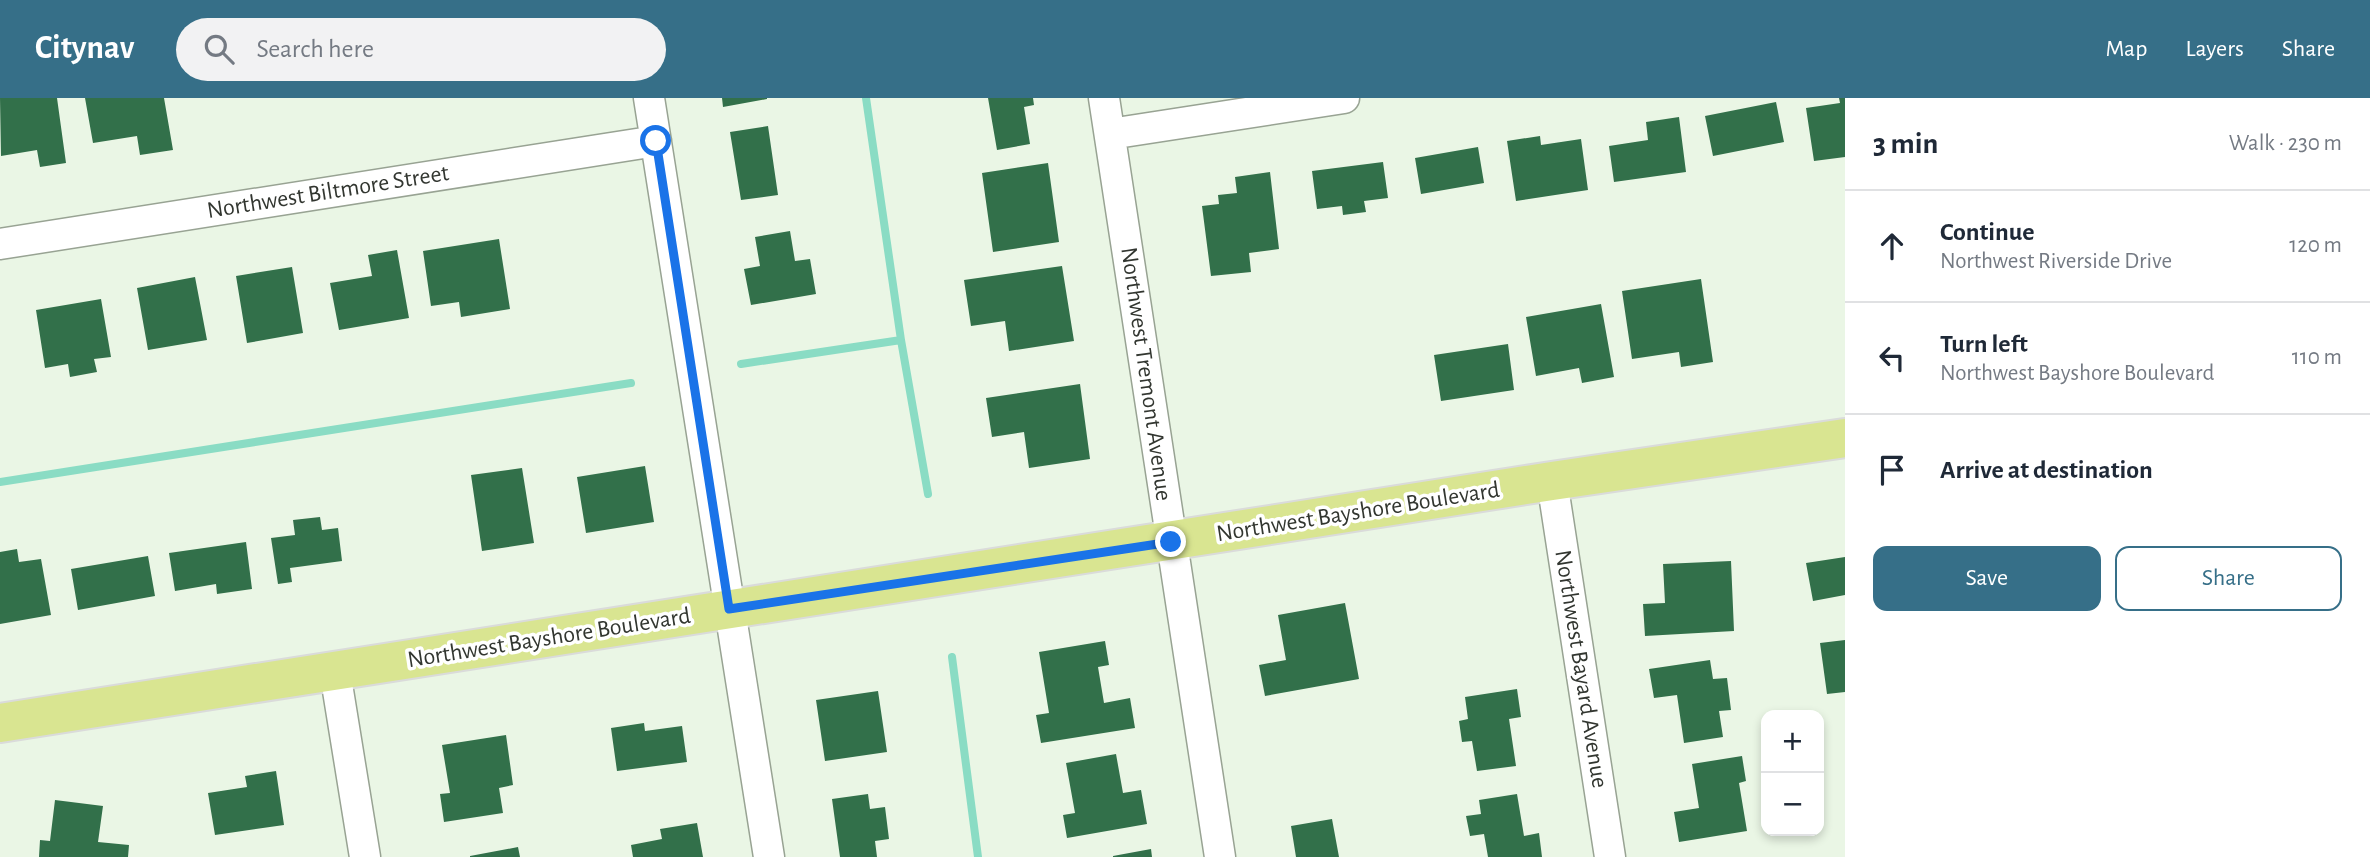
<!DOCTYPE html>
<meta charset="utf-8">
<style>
:root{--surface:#fff;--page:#f2f2f3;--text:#1f2937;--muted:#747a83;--line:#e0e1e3;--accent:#366f88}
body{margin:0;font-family:"Alegreya Sans",sans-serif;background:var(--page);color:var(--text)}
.controls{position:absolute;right:21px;bottom:21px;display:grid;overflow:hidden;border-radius:14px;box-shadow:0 4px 10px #0003}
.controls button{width:63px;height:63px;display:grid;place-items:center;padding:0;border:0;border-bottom:2px solid var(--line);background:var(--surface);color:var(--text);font:35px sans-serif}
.stop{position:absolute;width:21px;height:21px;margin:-16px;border:5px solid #1a73e8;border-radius:50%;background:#fff}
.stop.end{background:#1a73e8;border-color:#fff;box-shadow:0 2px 7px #0008}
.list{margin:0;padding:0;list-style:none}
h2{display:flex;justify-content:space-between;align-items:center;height:91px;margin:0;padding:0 28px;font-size:30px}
h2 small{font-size:23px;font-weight:400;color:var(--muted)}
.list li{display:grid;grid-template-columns:46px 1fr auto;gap:21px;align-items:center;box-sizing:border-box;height:112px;padding:0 28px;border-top:2px solid var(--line)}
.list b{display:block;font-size:26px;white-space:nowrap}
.list p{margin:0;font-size:23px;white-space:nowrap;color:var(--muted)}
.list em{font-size:23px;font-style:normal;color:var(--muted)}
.actions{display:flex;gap:14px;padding:21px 28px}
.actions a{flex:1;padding:16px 0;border:2px solid var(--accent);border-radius:14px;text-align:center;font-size:24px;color:var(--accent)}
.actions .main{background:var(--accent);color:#fff}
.icon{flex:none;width:38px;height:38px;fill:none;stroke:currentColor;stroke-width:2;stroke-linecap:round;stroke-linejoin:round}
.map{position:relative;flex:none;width:1845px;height:759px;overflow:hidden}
header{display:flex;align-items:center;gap:42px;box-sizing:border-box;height:98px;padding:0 35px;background:var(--accent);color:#fff}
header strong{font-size:33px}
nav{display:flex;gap:38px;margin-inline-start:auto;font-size:24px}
.search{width:490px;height:63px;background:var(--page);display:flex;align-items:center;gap:18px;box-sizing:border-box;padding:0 24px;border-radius:38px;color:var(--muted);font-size:26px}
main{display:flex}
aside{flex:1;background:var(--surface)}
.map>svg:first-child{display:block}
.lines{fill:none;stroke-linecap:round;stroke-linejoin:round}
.stream{stroke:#8adcc4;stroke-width:8}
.building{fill:#32704a}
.minor-casing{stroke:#98a393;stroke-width:33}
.major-casing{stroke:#dadbda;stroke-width:42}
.minor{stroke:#fff;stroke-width:30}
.major{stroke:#d9e591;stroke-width:38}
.route{stroke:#1a73e8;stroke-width:9}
.labels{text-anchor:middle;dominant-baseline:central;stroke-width:7;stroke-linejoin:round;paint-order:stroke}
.street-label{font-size:24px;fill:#323630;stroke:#fff}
</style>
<header>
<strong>Citynav</strong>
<div class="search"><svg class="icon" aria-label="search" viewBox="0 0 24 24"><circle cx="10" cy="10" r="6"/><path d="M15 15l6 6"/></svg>Search here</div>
<nav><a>Map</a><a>Layers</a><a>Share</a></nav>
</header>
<main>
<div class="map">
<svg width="1845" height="759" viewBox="0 0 1845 759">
<rect width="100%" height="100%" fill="#eaf6e5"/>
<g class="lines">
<path class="stream" d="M866 0 901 242 928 396
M741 266 901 242
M0 384 631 285
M952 559 978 759"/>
</g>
<path class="building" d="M0 0H57L66 65 40 69 37 52 1 58Z
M85 0H164L173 52 140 57 137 38 93 45Z
M722 0H767V1L723 9Z
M988 0H1033L1034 7 1024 9 1030 46 997 52Z
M1839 0H1845V59L1814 63 1806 10 1840 5Z
M1776 4 1784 44 1713 58 1705 18Z
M1679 19 1686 74 1614 84 1609 48 1648 42 1646 24Z
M768 28 778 97 741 102 730 34Z
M1540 38 1541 47 1581 41 1588 92 1516 103 1507 43Z
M1478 49 1484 85 1421 96 1415 60Z
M1383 64 1388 100 1364 103 1366 114 1343 117 1342 108 1317 111 1312 73Z
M1048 65 1059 144 993 154 982 75Z
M1270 74 1279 151 1249 155 1251 174 1211 178 1202 108 1219 106 1218 97 1237 95 1235 79Z
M790 133 795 163 810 161 816 196 751 207 744 171 760 168 755 139Z
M499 141 510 211 461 219 459 204 431 208 423 153Z
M397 152 409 220 339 232 330 185 372 178 368 157Z
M1062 168 1074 243 1009 253 1005 223 971 228 964 182Z
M292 169 303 235 247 245 236 178Z
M195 179 207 242 148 252 137 190Z
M1701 181 1713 264 1681 269 1679 254 1632 261 1622 193Z
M101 201 111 259 94 261 97 274 70 279 68 266 45 270 36 212Z
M1601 206 1614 279 1582 285 1579 270 1536 278 1526 219Z
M1508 246 1514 292 1441 303 1434 257Z
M1080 286 1090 361 1029 370 1024 334 992 339 986 300Z
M645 368 654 424 586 435 577 379Z
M522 370 534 445 482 453 471 377Z
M320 419 322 432 338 430 342 463 290 470 292 484 278 486 271 440 295 437 293 422Z
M246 444 252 491 217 496 216 486 175 493 169 455Z
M17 451 19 464 41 461 51 517 0 526V454Z
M148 458 155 498 78 512 71 471Z
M1845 459V497L1813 503 1806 465Z
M1731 463 1734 533 1645 538 1643 506 1665 505 1663 466Z
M1345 505 1359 581 1265 598 1259 567 1286 562 1278 517Z
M1845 542V594L1827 596 1820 545Z
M1105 543 1109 567 1098 569 1104 605 1130 600 1135 630 1041 645 1036 617 1049 615 1039 554Z
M1710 562 1713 581 1727 580 1731 612 1719 613 1723 639 1684 645 1677 597 1654 600 1649 571Z
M1517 591 1521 619 1509 621 1516 668 1477 673 1472 643 1462 644 1459 623 1468 621 1465 599Z
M878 593 887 654 825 663 816 602Z
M644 625 645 633 682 628 687 664 617 673 611 630Z
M506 637 513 687 499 690 503 715 444 724 440 696 450 695 442 647Z
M1116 656 1123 695 1141 692 1147 726 1067 740 1063 717 1075 715 1066 665Z
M1742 658 1746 683 1739 685 1747 733 1679 744 1674 714 1699 710 1692 666Z
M276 673 284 727 215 737 208 695 247 689 245 678Z
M868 696 870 711 885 709 889 741 875 743 877 759H840L832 701Z
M1517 696 1524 738 1539 735 1542 759H1488L1484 736 1470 738 1466 718 1481 716 1479 702Z
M55 702 103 708 98 744 129 747 128 759H39L40 742 50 743Z
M1332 721 1339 759H1296L1291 728Z
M697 725 703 759H633L631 747 662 741 660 731Z
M518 749 520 759H470V758Z
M1151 751 1152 759H1113V758Z"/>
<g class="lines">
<defs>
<path id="minor" d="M649 0 769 759
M1104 0 1220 759
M1110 36 1344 0
M0 146 656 43
M1552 383 1610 759
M335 574 365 759"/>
<path id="major" d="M0 625 1552 383 1845 340"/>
</defs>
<use href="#minor" class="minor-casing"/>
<use href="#major" class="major-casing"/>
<use href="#minor" class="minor"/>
<use href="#major" class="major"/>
</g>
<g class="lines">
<path class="route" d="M656 43 729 511 1171 444"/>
</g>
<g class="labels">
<g class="street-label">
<text transform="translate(328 94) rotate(-9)">Northwest Biltmore Street</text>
<text transform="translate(1146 276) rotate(82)">Northwest Tremont Avenue</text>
<text transform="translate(1358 414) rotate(-9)">Northwest Bayshore Boulevard</text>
<text transform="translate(549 540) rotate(-9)">Northwest Bayshore Boulevard</text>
<text transform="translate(1581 571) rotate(81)">Northwest Bayard Avenue</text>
</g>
</g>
</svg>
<div class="controls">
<button>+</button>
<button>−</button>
</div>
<div class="stop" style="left:656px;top:43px"></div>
<div class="stop end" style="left:1171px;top:444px"></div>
</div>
<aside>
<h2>3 min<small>Walk · 230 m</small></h2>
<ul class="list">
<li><svg class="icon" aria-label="ahead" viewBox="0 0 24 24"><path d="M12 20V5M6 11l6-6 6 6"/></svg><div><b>Continue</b><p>Northwest Riverside Drive</p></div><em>120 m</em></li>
<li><svg class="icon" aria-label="left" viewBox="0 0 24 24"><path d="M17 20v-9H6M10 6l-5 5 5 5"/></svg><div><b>Turn left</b><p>Northwest Bayshore Boulevard</p></div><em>110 m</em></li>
<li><svg class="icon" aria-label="arrive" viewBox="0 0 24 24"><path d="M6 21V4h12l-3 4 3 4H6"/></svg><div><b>Arrive at destination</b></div></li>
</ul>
<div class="actions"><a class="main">Save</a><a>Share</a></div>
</aside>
</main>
